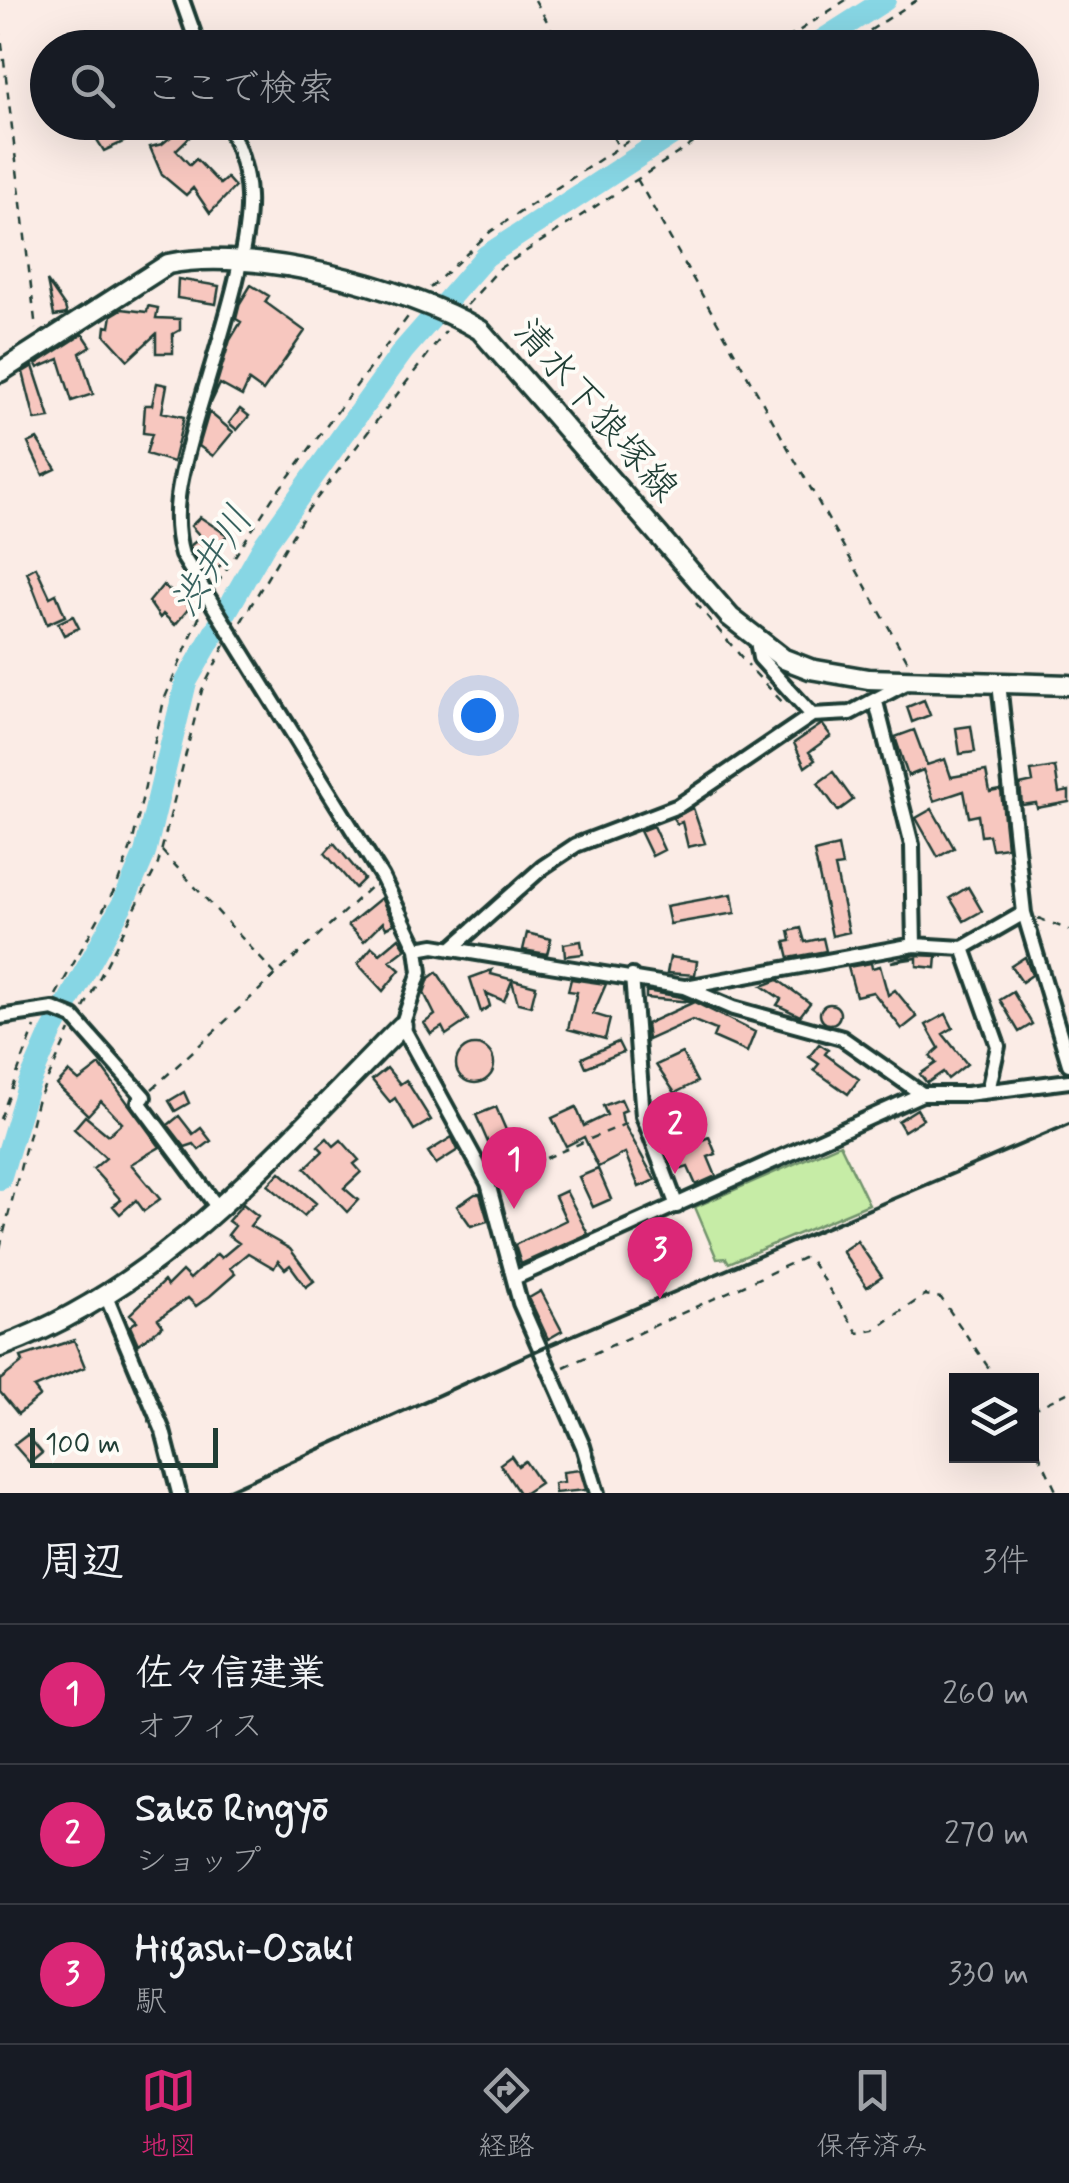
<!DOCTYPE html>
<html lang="ja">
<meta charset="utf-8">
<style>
:root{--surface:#171b24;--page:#20242c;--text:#f1f3f6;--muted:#9ea1a6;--line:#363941;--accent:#db2777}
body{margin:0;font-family:Mynerve,"Klee One",sans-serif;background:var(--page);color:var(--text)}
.controls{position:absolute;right:30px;bottom:30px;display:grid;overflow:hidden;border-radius:0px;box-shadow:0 10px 40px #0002}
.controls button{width:90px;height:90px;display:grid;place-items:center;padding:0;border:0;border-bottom:2px solid var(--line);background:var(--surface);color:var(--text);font:50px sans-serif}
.scale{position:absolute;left:30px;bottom:25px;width:188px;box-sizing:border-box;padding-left:10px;border:5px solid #1f3d34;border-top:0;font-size:28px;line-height:35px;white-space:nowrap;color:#1f3d34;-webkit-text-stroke:8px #fdfcf7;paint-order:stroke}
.you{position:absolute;left:478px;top:715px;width:35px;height:35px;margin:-25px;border:8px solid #fff;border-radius:50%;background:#1a73e8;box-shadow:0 0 0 15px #1a73e833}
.badge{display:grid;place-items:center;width:65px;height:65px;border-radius:50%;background:var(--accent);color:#fff;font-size:32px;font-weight:700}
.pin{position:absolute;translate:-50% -82px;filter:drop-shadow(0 2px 5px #0008)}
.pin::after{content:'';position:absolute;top:52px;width:35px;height:30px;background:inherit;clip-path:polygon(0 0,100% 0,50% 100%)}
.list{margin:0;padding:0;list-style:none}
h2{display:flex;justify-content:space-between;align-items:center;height:130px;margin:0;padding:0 40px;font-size:42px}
h2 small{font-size:32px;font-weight:400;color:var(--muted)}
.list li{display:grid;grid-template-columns:65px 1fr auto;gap:30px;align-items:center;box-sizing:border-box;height:140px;padding:0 40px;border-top:2px solid var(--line)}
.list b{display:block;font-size:38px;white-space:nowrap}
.list p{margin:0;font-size:32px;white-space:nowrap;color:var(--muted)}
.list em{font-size:32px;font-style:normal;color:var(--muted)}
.icon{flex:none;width:55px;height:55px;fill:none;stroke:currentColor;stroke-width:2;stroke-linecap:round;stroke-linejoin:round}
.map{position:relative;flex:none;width:1069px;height:1493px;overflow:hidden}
.search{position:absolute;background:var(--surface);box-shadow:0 10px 40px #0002;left:30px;right:30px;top:30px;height:110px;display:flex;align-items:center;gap:25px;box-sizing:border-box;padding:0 35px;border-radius:55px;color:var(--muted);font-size:38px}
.sheet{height:550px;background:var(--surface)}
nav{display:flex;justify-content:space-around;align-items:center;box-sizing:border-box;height:140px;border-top:2px solid var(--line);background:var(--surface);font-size:28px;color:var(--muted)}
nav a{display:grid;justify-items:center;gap:5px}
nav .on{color:var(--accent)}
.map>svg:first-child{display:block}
.green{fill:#c6eca6;stroke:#72946d;stroke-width:2.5}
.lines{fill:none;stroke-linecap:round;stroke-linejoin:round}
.river{stroke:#87d6e4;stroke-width:22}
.building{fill:#f7c7bf;stroke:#1f3d34;stroke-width:2.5}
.street-casing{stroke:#1f3d34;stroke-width:20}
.secondary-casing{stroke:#1f3d34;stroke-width:25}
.path{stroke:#1f3d34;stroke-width:2.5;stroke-dasharray:8 8;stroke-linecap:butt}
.street{stroke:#fdfcf7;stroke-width:12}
.secondary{stroke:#fdfcf7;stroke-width:18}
.rail{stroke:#1f3d34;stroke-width:4}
.labels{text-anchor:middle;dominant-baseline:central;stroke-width:8;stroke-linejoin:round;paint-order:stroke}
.street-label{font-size:38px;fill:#1f3d34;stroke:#fdfcf7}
.water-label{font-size:40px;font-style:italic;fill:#396360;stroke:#fdfcf7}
</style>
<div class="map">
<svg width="1069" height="1493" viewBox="0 0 1069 1493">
<rect width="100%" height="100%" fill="#fbece6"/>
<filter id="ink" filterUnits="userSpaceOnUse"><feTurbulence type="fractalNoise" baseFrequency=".01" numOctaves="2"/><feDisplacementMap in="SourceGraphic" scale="20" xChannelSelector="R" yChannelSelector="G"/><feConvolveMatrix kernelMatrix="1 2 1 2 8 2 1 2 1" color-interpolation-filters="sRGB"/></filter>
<g filter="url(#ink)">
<path class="green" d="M840 1144 869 1204 729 1263 726 1258 717 1259 695 1207Z"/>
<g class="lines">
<path class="river" d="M810 48 885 0
M0 1179 28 1086 51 1033 124 901 145 853 186 682 265 544 403 351 486 256 691 122"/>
</g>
<path class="building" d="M86 122H121L132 138 104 151Z
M189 122H205L176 150 190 165 196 159 220 184 227 178 235 187 210 213 193 188 186 195 162 175 150 147 162 144Z
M178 279 219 286 216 304 177 298Z
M47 281 65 307 67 314 54 316Z
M251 285 269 296 265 302 305 331 263 391 249 381 242 396 220 384 211 403 230 340 241 322 236 319 240 303Z
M148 306 158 308 156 318 180 319V330L173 334V353H156V334L128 360 105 335 106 326 110 327 112 315 122 309 147 312Z
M83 334 91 346 80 353 93 394 72 401 59 359 38 368 36 364Z
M33 366 50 418 35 420 23 372Z
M157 383 167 385 162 412 184 417 173 462 146 454 152 434 143 433 145 405H152Z
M240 409 249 416 237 430 229 423Z
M209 412 233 432 213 456 199 446Z
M37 439 56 469 43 475 28 443Z
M200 517 227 535 212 553 222 564 207 576 190 546 201 537 191 526Z
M36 567 50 597 56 594 65 616 47 624 27 572Z
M163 585 190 607 175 625 163 614 160 618 149 602Z
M73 616 79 628 64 635 58 623Z
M924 700 930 715 912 722 907 707Z
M822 724 831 736 809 752 815 760 805 767 794 743Z
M971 726 975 752 960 754 956 728Z
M914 730 927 765 945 759 951 777 986 771 990 792 1001 790 1007 847 992 849 989 835 981 836 978 815 969 817 964 791 934 801 923 770 908 776 895 737Z
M1055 767 1059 793 1069 791V802L1037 808 1036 803 1022 805 1020 785 1033 782 1031 771Z
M833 772 853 800 838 811 818 783Z
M693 808 705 843 688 847 682 822 677 824 673 818Z
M932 809 954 848 938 857 916 818Z
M653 826 664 850 652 856 640 831Z
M334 843 364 879 355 888 325 853Z
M838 846 842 866 835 867 849 932 832 936 814 852Z
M968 887 982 911 964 921 950 898Z
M732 894 735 913 670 924 666 906Z
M381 898 394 924 386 928 383 922 364 941 348 925Z
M801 928 805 942 823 938 826 951 789 958 785 942 791 941 789 931Z
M527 933 551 939 547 954 523 950Z
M399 938 406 949 390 961 400 970 383 991 358 964 372 947 380 954Z
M581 941 583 954 565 956 564 944Z
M915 955 937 956 936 968 917 966V958L891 962Z
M670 957 697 961 695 975 667 973Z
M1025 957 1032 975 1022 982 1011 966Z
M871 963 872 968 880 966 888 995 895 990 917 1017 902 1029 873 992 856 996 848 967Z
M492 970 491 974 536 986 531 1006 518 1003 512 981 504 1001 486 993 490 1006 481 1012 470 978Z
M437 972 468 1020 446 1035 442 1027 431 1034 424 1023 435 1015 424 993 429 978Z
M571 979 606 984 593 1014 610 1019 605 1039 568 1029 577 992 568 991Z
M778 980 810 1003 800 1016 777 1005 781 999 762 986Z
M646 991 681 997 693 1002 646 998Z
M1013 992 1032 1024 1019 1032 1000 1000Z
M694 1002 755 1032 747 1052 713 1037 716 1030 692 1020 648 1040 646 1024Z
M820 1014a10 10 0 1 1 20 0a10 10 0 1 1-20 0Z
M946 1014 953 1028 943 1034 967 1064 948 1079 943 1072 927 1083 920 1074 936 1063 930 1056 939 1048 926 1025Z
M618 1042 623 1052 586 1067 582 1058Z
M819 1044 828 1050 825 1054 859 1079 848 1094 814 1070 819 1064 809 1057Z
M456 1064a19 19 0 1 1 38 0a19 19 0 1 1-38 0Z
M682 1053 697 1082 675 1093 656 1065Z
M100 1065 160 1147 131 1164 160 1199 144 1211 136 1200 120 1214 113 1206 121 1200 93 1169 106 1158 74 1129 85 1116 108 1135 122 1123 101 1101 88 1115 57 1085 69 1072 79 1081Z
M387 1068 400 1084 406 1080 431 1120 414 1130 395 1098 390 1102 372 1080Z
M184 1092 189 1103 175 1111 169 1101Z
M621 1099 626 1110 621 1112 623 1122 655 1180 639 1187 625 1153 598 1167 584 1137 566 1146 552 1118 576 1107 584 1126 607 1115 603 1106Z
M496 1107 509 1137 489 1145 476 1115Z
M917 1109 923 1119 904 1131 898 1121Z
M693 1110 697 1120 682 1126 691 1145 709 1137 716 1154 708 1157 716 1176 696 1185 688 1167 682 1169 662 1125Z
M179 1116 193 1134 201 1128 211 1141 199 1150 194 1144 185 1147 168 1125Z
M452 1137 458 1150 436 1164 428 1152Z
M327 1138 334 1146 341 1140 359 1160 354 1164 361 1172 344 1188 358 1200 347 1212 305 1168 323 1151 318 1146Z
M535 1138 542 1154 519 1165 512 1148Z
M598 1169 611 1199 593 1207 579 1177Z
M280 1172 316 1203 304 1216 268 1185Z
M566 1191 588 1234 521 1264 515 1245 566 1220 555 1196Z
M475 1194H480L488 1221 471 1226 457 1206Z
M243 1204 258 1216 250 1226 290 1249 314 1281 306 1287 290 1265 285 1269 278 1261 274 1268 248 1253 230 1268 235 1274 210 1296 196 1306 188 1298 158 1319 163 1326 138 1344 130 1326 137 1321 130 1314 164 1281 167 1286 182 1271 190 1279 217 1254 221 1258 239 1243 228 1235 235 1226 228 1221Z
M857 1241 882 1277 867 1287 842 1251Z
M669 1248 680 1270 656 1282 646 1259Z
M541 1291 562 1331 548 1339 529 1298Z
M74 1340 85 1367 34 1388 40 1396 18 1414 0 1392V1380L23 1362 21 1357Z
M27 1435 42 1453 30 1463 14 1445Z
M511 1456 518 1466 525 1461 540 1483 525 1493H519L500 1464Z
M580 1470 586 1490 555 1493 554 1483 564 1482 563 1472Z"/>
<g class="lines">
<defs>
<path id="street" d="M182 0 199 48
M227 122C238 146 247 169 248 196 251 254 208 374 192 434 181 475 170 513 182 555L382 877 417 949 420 972 402 1026 488 1183 520 1303 583 1446 597 1493
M999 683 1024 913 1069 1064
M876 702 912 845 914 945 963 948 998 1046 988 1091
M812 715 850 713 910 681
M963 948 1024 913
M417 949 434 946 684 987 733 1008 842 1038 922 1094
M451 949 543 867 576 845 678 806 812 715 760 658 757 641
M632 976 643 1116 677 1206
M686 987 914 945
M0 1017 53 1009 73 1017 144 1097 139 1102 218 1208
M514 1278 922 1094H967L1069 1081
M107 1298 163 1431 179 1493"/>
<path id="secondary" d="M0 372 168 264C251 246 407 287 480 330L730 617 784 659 810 669 868 679 1069 685
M0 1347C164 1288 281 1146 402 1026"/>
</defs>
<use href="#street" class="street-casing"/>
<use href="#secondary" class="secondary-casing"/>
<path class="path" d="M535 0 562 48
M0 27 36 329
M773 48 846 0
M843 48 917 0
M605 122 618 146
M637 179 910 665
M430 288 490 232 657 122
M467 305 500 268 726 122
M217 584 272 499 410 314
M696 603 749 666
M241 622 307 511 446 331
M754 672 786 706
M162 851 275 974
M1038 918 1069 930
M56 995 117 885 132 845 164 700 201 613
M84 1008 158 864 202 690 225 645
M152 1089 374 884
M0 1119 35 1027
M502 1177 632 1121
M0 1248 37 1102 70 1031
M564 1367 803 1258 810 1260 858 1333 874 1330 925 1295 941 1298 997 1380
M1032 1410 1069 1392
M1032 1439 1057 1493"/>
<use href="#street" class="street"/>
<use href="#secondary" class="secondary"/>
<path class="rail" d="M222 1493 538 1350 1069 1124"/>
</g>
</g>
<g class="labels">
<g class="street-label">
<text transform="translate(595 411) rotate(49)">清水下狼塚線</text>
</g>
<g class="water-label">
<text transform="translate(213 562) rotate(-59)">渋井川</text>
</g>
</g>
</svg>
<div class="controls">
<button><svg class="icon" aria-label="layers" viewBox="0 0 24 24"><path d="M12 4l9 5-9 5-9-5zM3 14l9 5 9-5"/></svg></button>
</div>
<div class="scale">100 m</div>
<div class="you"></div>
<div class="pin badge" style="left:514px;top:1209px">1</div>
<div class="pin badge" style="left:675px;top:1174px">2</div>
<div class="pin badge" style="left:660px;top:1299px">3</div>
<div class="search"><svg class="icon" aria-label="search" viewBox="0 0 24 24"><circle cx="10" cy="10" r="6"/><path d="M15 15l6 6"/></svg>ここで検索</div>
</div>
<section class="sheet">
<h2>周辺<small>3件</small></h2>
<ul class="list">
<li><span class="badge">1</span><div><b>佐々信建業</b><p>オフィス</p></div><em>260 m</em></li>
<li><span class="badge">2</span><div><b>Sakō Ringyō</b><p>ショップ</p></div><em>270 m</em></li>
<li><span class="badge">3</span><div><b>Higashi-Osaki</b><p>駅</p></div><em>330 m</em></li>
</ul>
</section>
<nav>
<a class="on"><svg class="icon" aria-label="map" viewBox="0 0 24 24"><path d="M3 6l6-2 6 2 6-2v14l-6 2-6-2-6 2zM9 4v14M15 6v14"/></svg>地図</a>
<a><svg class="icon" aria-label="directions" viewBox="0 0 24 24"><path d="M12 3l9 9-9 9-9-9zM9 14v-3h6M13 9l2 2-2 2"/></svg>経路</a>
<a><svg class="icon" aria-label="saved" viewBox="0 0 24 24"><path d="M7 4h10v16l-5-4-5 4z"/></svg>保存済み</a>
</nav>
